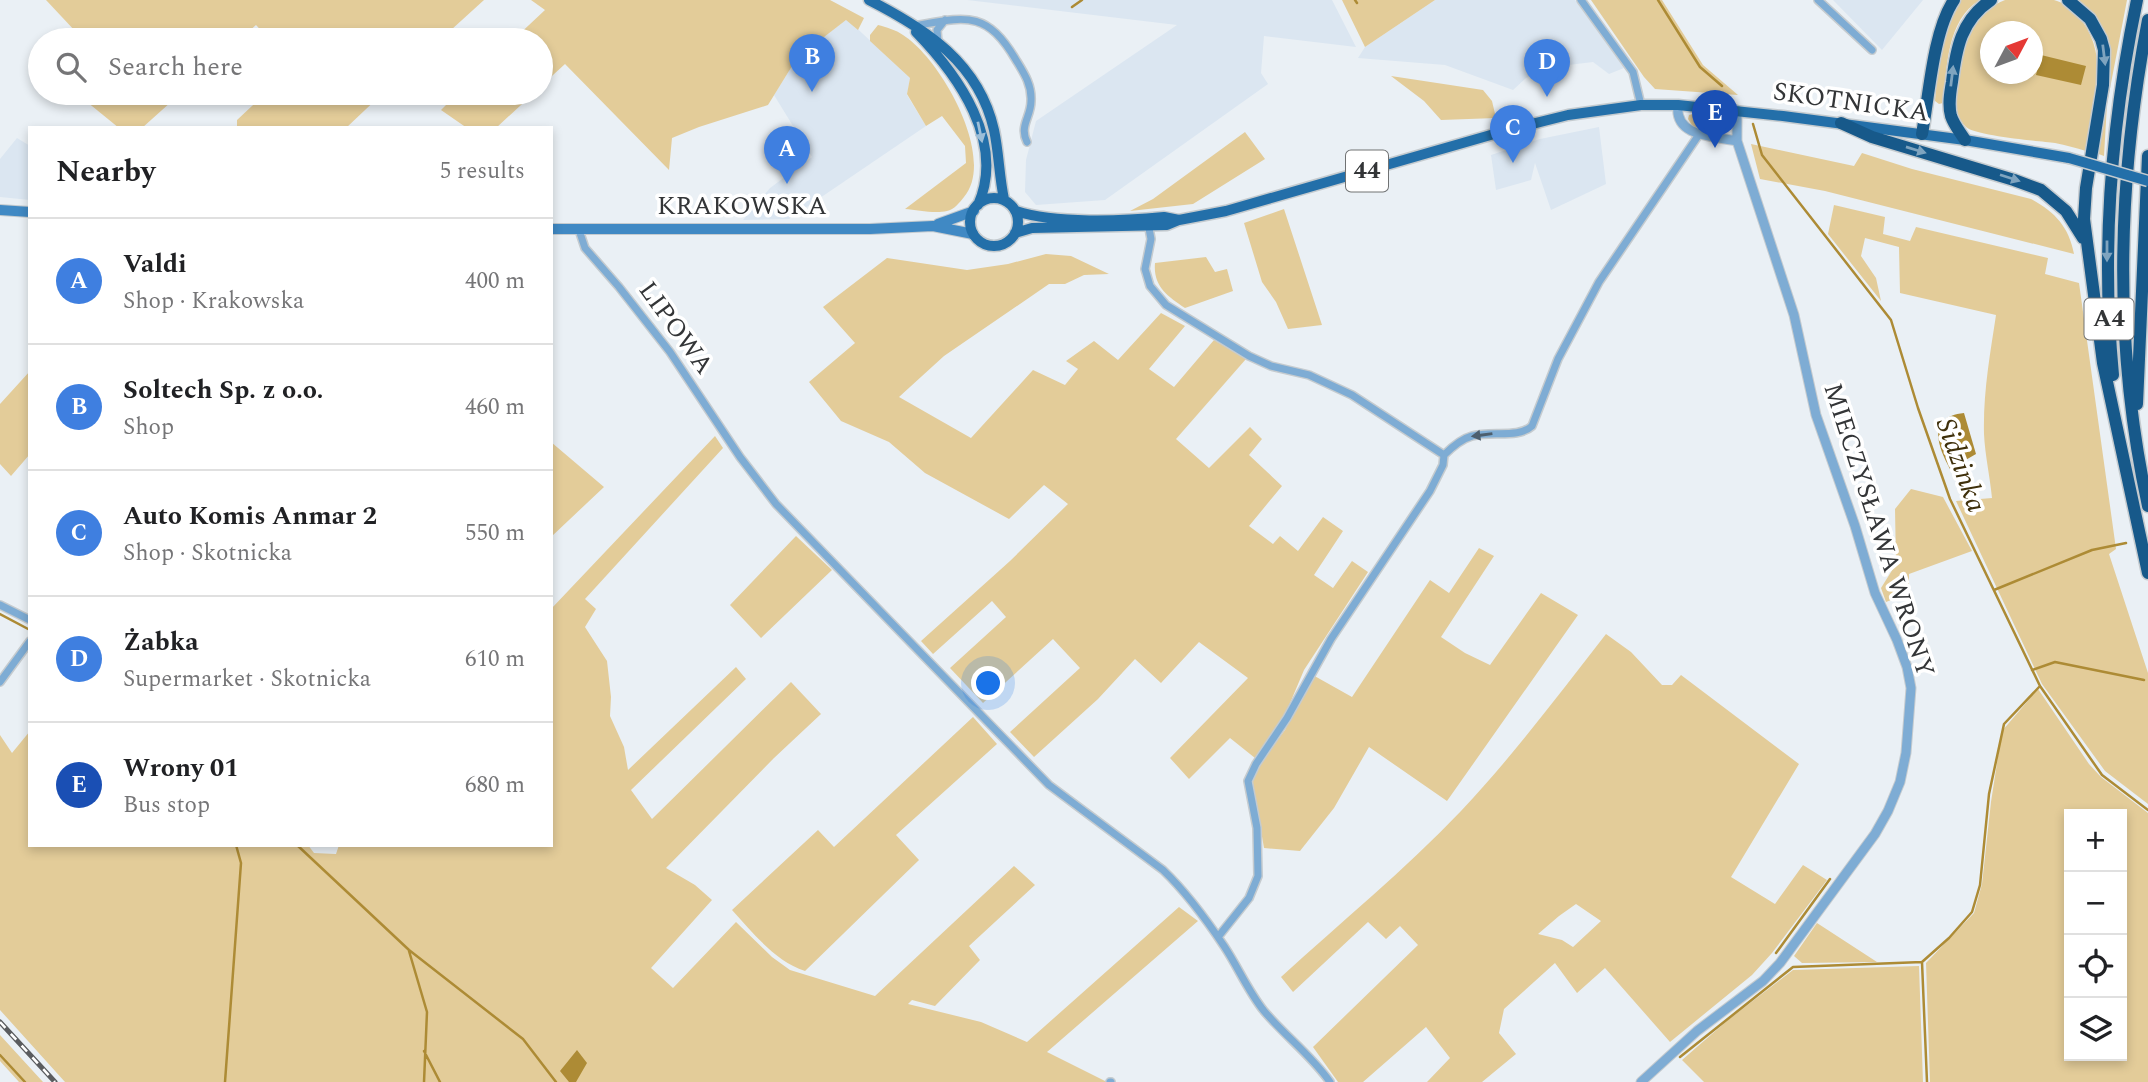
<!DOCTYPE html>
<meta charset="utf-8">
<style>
:root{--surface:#fff;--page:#f6f6f6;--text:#202124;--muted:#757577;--line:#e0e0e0;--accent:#886805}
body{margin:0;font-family:Spectral,serif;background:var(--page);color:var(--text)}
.controls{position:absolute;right:21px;bottom:21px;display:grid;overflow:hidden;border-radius:0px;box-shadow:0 4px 10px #0003}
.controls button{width:63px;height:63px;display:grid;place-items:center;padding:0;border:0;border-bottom:2px solid var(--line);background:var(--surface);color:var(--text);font:35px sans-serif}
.compass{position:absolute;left:1980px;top:21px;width:63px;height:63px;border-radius:50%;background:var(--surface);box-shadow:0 4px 10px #0003;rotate:49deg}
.you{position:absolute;left:989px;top:684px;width:24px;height:24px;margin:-18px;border:5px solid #fff;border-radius:50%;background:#1a73e8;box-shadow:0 0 0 10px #1a73e833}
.badge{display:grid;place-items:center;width:46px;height:46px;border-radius:50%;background:var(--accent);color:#fff;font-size:23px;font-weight:700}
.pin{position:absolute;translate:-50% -58px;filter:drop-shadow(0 2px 4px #0008)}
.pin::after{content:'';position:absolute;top:37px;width:24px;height:21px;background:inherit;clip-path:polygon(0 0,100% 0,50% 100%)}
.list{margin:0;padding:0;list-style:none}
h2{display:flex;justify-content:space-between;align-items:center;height:91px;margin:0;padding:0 28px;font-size:30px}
h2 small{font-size:23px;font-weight:400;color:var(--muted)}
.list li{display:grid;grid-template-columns:46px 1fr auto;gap:21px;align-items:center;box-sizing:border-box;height:126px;padding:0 28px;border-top:2px solid var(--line)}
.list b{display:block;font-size:26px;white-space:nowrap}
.list p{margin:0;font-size:23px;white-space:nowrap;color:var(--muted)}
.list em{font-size:23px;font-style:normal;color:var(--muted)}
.icon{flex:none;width:38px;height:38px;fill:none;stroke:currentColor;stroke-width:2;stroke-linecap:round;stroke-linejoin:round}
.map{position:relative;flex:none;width:2148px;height:1082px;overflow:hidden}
.search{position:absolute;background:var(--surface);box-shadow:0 4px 10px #0003;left:28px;top:28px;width:525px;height:77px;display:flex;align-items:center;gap:18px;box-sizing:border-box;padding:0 24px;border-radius:38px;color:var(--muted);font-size:26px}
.panel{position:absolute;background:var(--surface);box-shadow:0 4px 10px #0003;left:28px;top:126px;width:525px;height:721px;border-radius:0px}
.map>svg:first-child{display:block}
.built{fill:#dbe6f1}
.green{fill:#e3cc99;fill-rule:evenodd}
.water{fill:#ad8b35}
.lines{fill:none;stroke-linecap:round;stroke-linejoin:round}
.stream{stroke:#ad8b35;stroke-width:2.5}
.minor-casing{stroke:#c5cbcf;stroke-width:10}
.tertiary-casing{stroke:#c5cbcf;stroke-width:11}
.secondary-casing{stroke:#c5cbcf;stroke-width:12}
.primary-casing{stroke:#c5cbcf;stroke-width:13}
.motorway-casing{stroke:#c5cbcf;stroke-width:15}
.minor{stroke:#7eacd4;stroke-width:7}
.tertiary{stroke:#7eacd4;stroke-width:9}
.secondary{stroke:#4089c4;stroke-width:10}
.primary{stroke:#236fa9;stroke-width:10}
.motorway{stroke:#17598a;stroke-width:12}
.rail-casing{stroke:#5a5c5f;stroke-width:5}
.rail{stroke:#fff;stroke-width:2.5;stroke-dasharray:8;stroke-linecap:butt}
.primary-bridge-casing{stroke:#c5cbcf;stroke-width:13;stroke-linecap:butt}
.primary-bridge{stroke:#236fa9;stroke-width:10}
.oneway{fill:#7fa4bf}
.oneway2{fill:#9cbed8}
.oneway3{fill:#4d5f6e}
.labels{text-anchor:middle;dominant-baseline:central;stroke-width:7;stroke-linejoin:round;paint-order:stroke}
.shield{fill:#fff;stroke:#707273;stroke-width:2}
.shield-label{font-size:24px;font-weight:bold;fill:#333537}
.street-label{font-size:26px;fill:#333537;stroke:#fff}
.water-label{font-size:28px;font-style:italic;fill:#3f300b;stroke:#fff}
</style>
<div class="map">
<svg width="2148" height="1082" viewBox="0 0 2148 1082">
<rect width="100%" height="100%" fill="#eaf0f5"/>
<path class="built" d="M967 0H1332L1356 47 1264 36 1261 73 1268 84 1105 200 1036 205 1025 192 1026 160 1036 121 1177 25Z
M1435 0H1575L1624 68 1609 74 1593 62 1552 67 1526 78 1513 90 1445 65 1358 58 1365 47Z
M1833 0H1923L1882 50Z
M847 19 910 78 907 95 926 126 789 219 743 220 770 188 812 157 774 95 797 58Z
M1599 127 1606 184 1551 210 1535 163 1531 180 1496 190 1491 155 1540 139Z
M17 138 30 146V200L0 197V159Z"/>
<path class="green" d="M46 0H484L440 40H270L256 25 239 40H69L76 32Z
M531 0H830L864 18 858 30 846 20 797 58 768 105 699 127 672 138 669 170 565 64 541 86V40H513L545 10Z
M1342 0H1435L1365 47Z
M1591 0H1662L1703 65 1738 95 1655 89 1644 77Z
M1961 0H1980C1946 20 1947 69 1943 103L1939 104 1935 101C1938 65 1941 30 1961 0Z
M2005 0C2020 0 2039 0 2054 0 2062 2 2072 9 2077 15 2112 53 2094 105 2086 151 2076 148 2066 145 2055 143 2038 141 1976 136 1966 127 1949 110 1952 76 1960 56 1971 28 1976 12 2005 0ZM1990 32H2032V74H1990Z
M2078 0H2127L2107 104 2104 156 2096 153C2100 127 2114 80 2110 56 2106 36 2093 13 2078 0Z
M878 25C886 27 896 30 903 35 941 59 997 158 964 197 960 202 954 210 947 211 935 214 917 210 905 209L966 163 965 146 942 116 926 126 907 94 910 78 870 41V35Z
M1391 76 1483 90 1492 101 1496 118 1441 120 1424 101Z
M76 93H181L142 128H119Z
M266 93H383L346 128H237V120Z
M458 93H534L496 128H467L441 110Z
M1693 114 1725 118 1730 121 1731 127 1725 133 1693 127 1688 119 1689 115Z
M1245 132 1265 159 1193 204 1130 211 1153 199Z
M1751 144 1854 166 1862 153 1912 169 2031 199C2055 212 2069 227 2074 254L1825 191 1760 179Z
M1834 205 1885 217 1883 234 1910 241 1916 227 2048 258 2045 274 2079 283 2116 549 2109 554 2148 673V804L2105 771 2042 684 1956 501 1992 498C1990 477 1985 455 1984 434 1983 393 1990 355 1996 315L1900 293 1899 247 1865 238 1861 256 1876 278 1881 301 1828 234Z
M1284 209 1322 325 1288 329 1276 302 1262 282 1244 223Z
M1046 254 1071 256 1109 274 1084 275 1065 284H1049L944 356 899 397 971 438 1033 370 1065 385 1078 369 1066 361 1094 341 1118 360 1161 313 1185 326 1149 369 1174 387 1214 340 1246 359 1176 439 1209 468 1250 427 1262 439 1249 455 1282 486 1249 526 1273 544 1280 536 1298 551 1323 517 1343 531 1314 575 1333 588 1352 561 1368 572 1304 670 1285 715 1255 758 1230 738 1189 779 1170 758 1248 678 1199 642 1161 683 1135 659 1098 699 1034 757 1010 732 1080 668 1053 639 983 703 950 668 1006 617 992 601 933 654 921 641 1010 561 1068 504 1044 485 1009 519 925 473 889 442 841 421 809 382 855 343 823 307 887 258 967 270 1008 264Z
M1206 257 1215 272 1227 269 1233 291 1185 308C1167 296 1153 286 1155 263Z
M30 371V454L11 476 0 464V404Z
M715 436 723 448 585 599 596 609 585 627 607 661 611 697 610 716 624 747 628 770 736 667 746 679 631 790 652 819 791 682 821 714 774 758 666 868 695 885 712 900 651 968 673 988 736 922 772 957 790 970 875 996 1014 866 1035 885 969 946 980 960 935 1006 912 1000 908 1004 981 1022 1027 1042 1179 907 1198 921 1047 1052 1107 1082H65L0 1010V735L12 753 30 731V845H308L314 853 336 854 339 845H551V609Z
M551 442 604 487 551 537Z
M1911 489 1943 497 1972 551 1909 574V593L1886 602 1881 588 1896 564 1895 509Z
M796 536 832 570 761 638 730 605Z
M1479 548 1494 556 1441 637 1465 653 1490 665 1541 593 1578 615 1447 801 1369 747 1334 808 1300 851 1264 848 1252 779 1260 763 1285 730 1311 674 1352 697 1430 580 1449 593Z
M1606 634 1631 652 1662 685H1672L1681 675 1799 764 1731 877 1775 904 1803 865 1827 880 1772 953 1752 975 1670 1042 1605 968 1577 993 1555 963 1504 1009 1499 1033 1516 1054 1482 1082H1427L1450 1058 1426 1027 1363 1082H1338L1313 1047 1418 945 1400 926 1386 939 1368 922 1293 992 1281 977C1341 922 1405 870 1461 811 1513 756 1559 694 1606 634ZM1576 904 1601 921 1573 947 1562 940 1538 934 1559 916Z
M2038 689 2089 764 2101 777 2148 813V1082H1930L1926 963 1974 913 1982 884 1991 802 2002 731ZM2069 814H2122V1056H2069Z
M973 717 997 744 896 835 919 860 805 971C775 961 753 933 732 910L818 830 834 847Z
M1817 923 1877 962 1802 963 1794 956Z
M1919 966 1923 1082H1704L1682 1060 1728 1020 1793 970Z
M0 1035 43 1082H19L0 1061Z"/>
<path class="water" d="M2041 55 2086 66 2081 85 2036 75Z
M1964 413 1976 454 1950 469C1937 445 1927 417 1964 413Z
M577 1050 587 1063 576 1082H569L560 1071Z"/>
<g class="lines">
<path class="stream" d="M1355 0 1357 3
M1658 0 1700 67 1722 86
M1072 7 1082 0
M1753 124 1762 155 1891 320 1918 408 1950 499 2040 686 2102 775 2148 810
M1994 590 2092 550 2126 543
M0 614 30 630
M2032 670 2055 662 2144 680
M297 845 409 950 523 1039 556 1082
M409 951 427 1012 424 1082
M1776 953 1830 879
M424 1051 440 1082
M0 1055 25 1082
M1680 1057 1793 967 1922 962
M225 1082 241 863 236 845
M1927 1082 1922 962 1949 938 1972 912 1980 885 1989 794 2004 724 2040 686"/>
<defs>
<path id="minor" d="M1581 0 1633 72 1641 105
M1818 0 1872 50
M914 26C965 17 986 9 1016 60 1024 73 1032 85 1031 101 1031 117 1019 126 1027 142
M938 42 937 30 945 20
M1148 223 1151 239 1145 269 1150 286 1166 305 1249 356 1271 366 1309 375 1352 395 1444 455 1443 465 1430 491 1331 639 1287 718 1256 764 1248 781 1257 828 1258 876 1249 898 1218 937
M579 230 585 248 619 287 670 352 740 457 776 504 1049 785 1163 870C1187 893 1206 919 1224 946 1238 967 1248 991 1264 1011 1285 1036 1311 1055 1330 1082
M1444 455C1452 447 1461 439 1472 436 1491 430 1518 439 1532 426L1558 359 1599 282 1700 133
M0 605 30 620
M0 682 30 641
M1110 1082H1111"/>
<path id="tertiary" d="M1678 105C1674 137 1713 136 1737 141
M1641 1082 1697 1031 1763 981 1780 963 1875 834 1888 811 1900 782 1906 753 1911 688 1907 667 1897 640 1875 593 1855 526 1816 415 1794 315 1737 141V110"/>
<path id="secondary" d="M0 210 30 212
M938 224 974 211
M551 229H870L933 226 973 234"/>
<path id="primary" d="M869 0C926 29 979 63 994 130 999 153 999 176 1004 199
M916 32C958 75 1006 142 978 205
M970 222a24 24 0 1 1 48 0a24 24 0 1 1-48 0Z
M1016 211C1055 224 1123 221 1164 217L1179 220
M1015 233 1032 228 1167 225 1179 220 1226 211 1508 130 1568 115 1641 105H1678L1783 116 1965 140 2069 158"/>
<path id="motorway" d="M2068 0 2090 19 2101 39 2104 50 2103 85 2086 188 2084 219 2103 363 2148 573
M2148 20C2117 181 2113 345 2148 506
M1841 123 1872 137 2014 180 2041 190 2066 211 2083 238
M1922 134C1929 96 1933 31 1954 0
M1965 140C1960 132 1954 125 1951 116 1948 105 1950 93 1952 82 1956 49 1961 20 1991 0
M2113 375C2101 249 2111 124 2137 0
M2137 404 2148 156"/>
</defs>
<use href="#minor" class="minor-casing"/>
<use href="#tertiary" class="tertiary-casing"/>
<use href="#secondary" class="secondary-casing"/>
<use href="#primary" class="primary-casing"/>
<use href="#motorway" class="motorway-casing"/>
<use href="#minor" class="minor"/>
<use href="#tertiary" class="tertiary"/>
<use href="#secondary" class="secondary"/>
<use href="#primary" class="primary"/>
<use href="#motorway" class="motorway"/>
<defs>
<path id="rail" d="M0 1022 55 1082"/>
</defs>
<use href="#rail" class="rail-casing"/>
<use href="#rail" class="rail"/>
<defs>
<path id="primary-bridge" d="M2069 158 2148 181"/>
</defs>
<use href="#primary-bridge" class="primary-bridge-casing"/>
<use href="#primary-bridge" class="primary-bridge"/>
</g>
<defs><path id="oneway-solid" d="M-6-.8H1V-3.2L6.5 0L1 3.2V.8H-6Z" transform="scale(1.75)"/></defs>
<g class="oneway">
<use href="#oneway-solid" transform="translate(2104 55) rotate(83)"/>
<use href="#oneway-solid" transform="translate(1952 76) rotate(-83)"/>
<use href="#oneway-solid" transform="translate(1916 150) rotate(17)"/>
<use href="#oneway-solid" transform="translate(2010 178) rotate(18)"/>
<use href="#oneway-solid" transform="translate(2107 251) rotate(90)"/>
</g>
<use class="oneway2" href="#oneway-solid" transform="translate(980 132) rotate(78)"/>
<use class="oneway3" href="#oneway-solid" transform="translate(1482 435) rotate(172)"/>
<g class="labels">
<g class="shield">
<rect x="1346" y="150.5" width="42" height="41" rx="5"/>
<rect x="2084.5" y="298.5" width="49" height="41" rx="5"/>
</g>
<g class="shield-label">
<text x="1367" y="171">44</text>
<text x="2109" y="319">A4</text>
</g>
<g class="street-label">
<text transform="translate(1851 102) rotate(8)">SKOTNICKA</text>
<text x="742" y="206">KRAKOWSKA</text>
<text transform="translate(676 328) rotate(54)">LIPOWA</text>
<text transform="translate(1879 530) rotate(72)">MIECZYSŁAWA WRONY</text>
</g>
<g class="water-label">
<text transform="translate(1961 465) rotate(70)">Sidzinka</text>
</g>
</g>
</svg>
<div class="controls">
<button>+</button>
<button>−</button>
<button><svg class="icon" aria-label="locate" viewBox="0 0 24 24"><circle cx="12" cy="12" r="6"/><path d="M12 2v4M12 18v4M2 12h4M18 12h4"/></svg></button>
<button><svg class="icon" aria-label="layers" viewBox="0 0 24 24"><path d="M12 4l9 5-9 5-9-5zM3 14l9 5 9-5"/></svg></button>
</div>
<svg class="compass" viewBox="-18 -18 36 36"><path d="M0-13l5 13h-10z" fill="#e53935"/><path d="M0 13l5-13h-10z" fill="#757577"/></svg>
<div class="you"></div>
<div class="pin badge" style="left:787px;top:184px;background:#3f7fe0">A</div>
<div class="pin badge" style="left:812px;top:92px;background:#3f7fe0">B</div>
<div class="pin badge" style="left:1513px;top:163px;background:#3f7fe0">C</div>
<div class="pin badge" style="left:1547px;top:97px;background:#3f7fe0">D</div>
<div class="pin badge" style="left:1715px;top:148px;background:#1a4fb4">E</div>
<div class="search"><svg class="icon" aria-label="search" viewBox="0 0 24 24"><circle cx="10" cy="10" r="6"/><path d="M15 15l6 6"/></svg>Search here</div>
<section class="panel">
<h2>Nearby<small>5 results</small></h2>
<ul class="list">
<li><span class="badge" style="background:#3f7fe0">A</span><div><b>Valdi</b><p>Shop · Krakowska</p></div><em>400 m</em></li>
<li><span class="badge" style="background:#3f7fe0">B</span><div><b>Soltech Sp. z o.o.</b><p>Shop</p></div><em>460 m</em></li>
<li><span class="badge" style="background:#3f7fe0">C</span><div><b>Auto Komis Anmar 2</b><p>Shop · Skotnicka</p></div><em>550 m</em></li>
<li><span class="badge" style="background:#3f7fe0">D</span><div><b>Żabka</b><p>Supermarket · Skotnicka</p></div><em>610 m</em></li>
<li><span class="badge" style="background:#1a4fb4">E</span><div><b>Wrony 01</b><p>Bus stop</p></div><em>680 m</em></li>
</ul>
</section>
</div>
